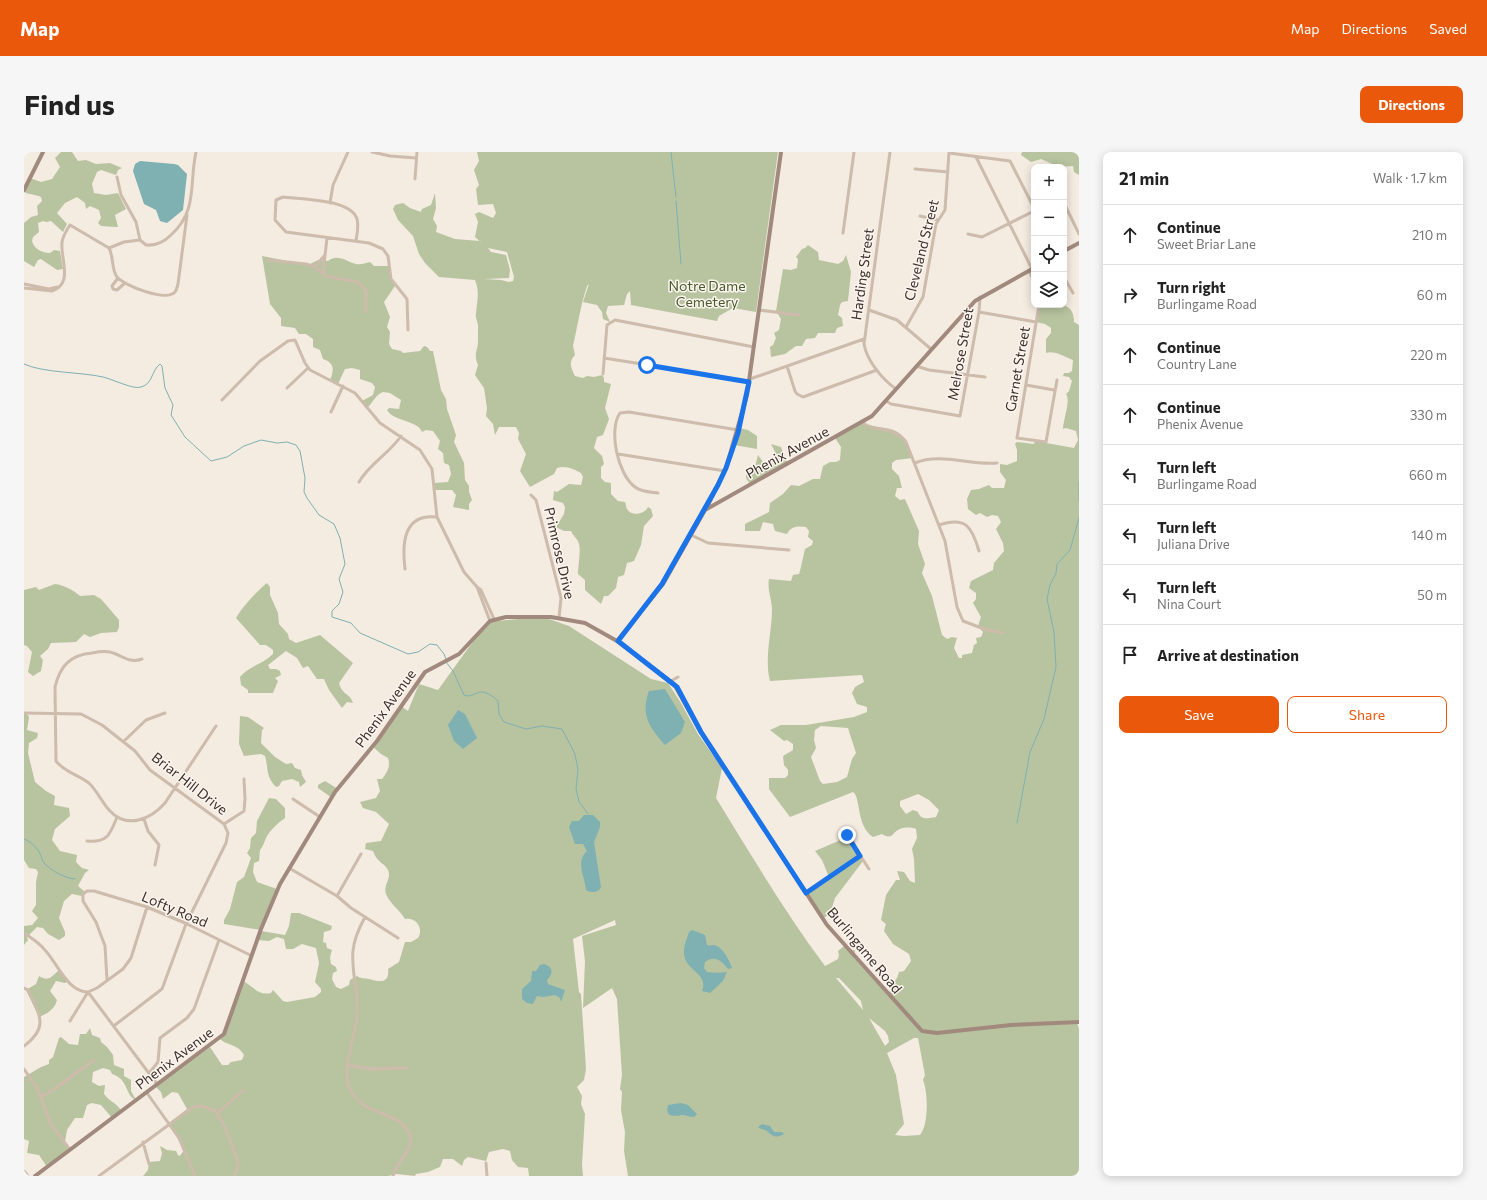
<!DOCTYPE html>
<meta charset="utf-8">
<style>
:root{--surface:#fff;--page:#f6f6f6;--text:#222;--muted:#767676;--line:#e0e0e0;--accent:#ea580c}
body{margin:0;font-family:Commissioner,sans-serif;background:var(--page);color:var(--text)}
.controls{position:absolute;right:12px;top:12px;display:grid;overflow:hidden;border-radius:8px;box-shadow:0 2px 10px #0003}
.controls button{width:36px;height:36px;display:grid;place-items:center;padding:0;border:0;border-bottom:1px solid var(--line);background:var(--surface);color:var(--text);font:20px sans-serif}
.stop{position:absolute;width:12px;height:12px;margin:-9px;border:3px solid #1a73e8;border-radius:50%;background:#fff}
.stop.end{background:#1a73e8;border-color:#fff;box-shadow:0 1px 4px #0008}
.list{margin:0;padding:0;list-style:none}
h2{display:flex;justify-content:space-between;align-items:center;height:52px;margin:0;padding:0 16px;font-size:17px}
h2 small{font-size:13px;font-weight:400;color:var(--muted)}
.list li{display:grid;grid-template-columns:26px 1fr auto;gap:12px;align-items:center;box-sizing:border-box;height:60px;padding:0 16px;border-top:1px solid var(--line)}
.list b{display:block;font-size:15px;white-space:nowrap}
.list p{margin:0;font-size:13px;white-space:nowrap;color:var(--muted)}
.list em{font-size:13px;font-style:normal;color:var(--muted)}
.actions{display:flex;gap:8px;padding:12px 16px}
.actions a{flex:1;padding:9px 0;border:1px solid var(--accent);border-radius:8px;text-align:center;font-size:14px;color:var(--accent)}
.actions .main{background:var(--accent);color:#fff}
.icon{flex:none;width:22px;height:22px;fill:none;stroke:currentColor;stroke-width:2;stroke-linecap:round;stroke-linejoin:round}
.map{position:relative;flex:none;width:1055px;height:1024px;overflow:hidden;border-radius:8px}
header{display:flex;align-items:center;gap:24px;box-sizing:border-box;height:56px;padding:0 20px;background:var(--accent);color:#fff}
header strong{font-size:19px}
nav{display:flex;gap:22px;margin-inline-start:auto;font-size:14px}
.intro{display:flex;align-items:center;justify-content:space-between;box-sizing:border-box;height:96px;padding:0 24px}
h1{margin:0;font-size:28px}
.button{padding:10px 18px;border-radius:8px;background:var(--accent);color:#fff;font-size:14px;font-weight:700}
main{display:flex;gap:24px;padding:0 24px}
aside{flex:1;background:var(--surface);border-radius:8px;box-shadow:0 2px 10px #0003}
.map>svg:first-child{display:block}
.green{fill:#b8c4a0;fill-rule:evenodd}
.water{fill:#7fb0b2}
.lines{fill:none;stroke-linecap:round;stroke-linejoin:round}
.stream{stroke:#7fb0b2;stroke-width:1}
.street{stroke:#cdbbac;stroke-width:3}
.secondary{stroke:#a18a7d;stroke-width:4}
.route{stroke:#1a73e8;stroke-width:5}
.labels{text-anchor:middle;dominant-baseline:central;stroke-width:3;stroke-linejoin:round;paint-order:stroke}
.street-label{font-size:14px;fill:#3b302b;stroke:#fbf5ee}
.park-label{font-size:14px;fill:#4a5a2e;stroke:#fbf5ee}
</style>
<header>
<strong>Map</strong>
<nav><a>Map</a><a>Directions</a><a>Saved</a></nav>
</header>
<div class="intro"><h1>Find us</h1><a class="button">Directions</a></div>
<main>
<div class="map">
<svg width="1055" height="1024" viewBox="0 0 1055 1024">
<rect width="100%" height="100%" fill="#f4ebe1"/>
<path class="green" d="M37 0H48L54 9 62 8 72 12 86 11 98 16 94 18 92 23 77 18 73 20 68 32 70 41 82 43 94 41 102 57 91 63 94 75H92L77 74 74 71 77 66 75 58 66 54 62 57 61 51 53 45 41 51 33 61 43 72 39 80 27 69 22 70 19 69 14 71 15 80 9 85 8 89C10 97 18 101 26 101L30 98 36 99 39 117 33 118 17 107 14 108 10 115 0 109V71L7 65 14 63 13 54 18 49 17 45C11 42 6 43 0 40L6 26 17 30 28 27 36 15 31 6Z
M453 0H754L732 160 709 156 695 164 693 169 607 153 606 139 603 142 600 153 584 154 582 161 586 170 579 167 578 160 573 153 559 150 565 132 563 134 558 151 549 194 551 203C544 210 547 216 551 224L559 226 563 224 570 225 578 223 580 226V230L587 232 581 256 585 267 579 283 573 285 570 296 578 304 580 312 577 315V326L581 330 587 331V342L594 349 601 350C602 353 602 355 603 357 608 365 621 362 624 355L627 357 629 364 620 374 617 393 610 409 603 411 600 423 594 425 592 436 584 444H580L577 452 561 438V428L554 422C554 415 557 397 555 392 554 387 549 384 547 379H540L532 375 540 362 541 355 539 351 529 348 530 339 533 340 545 332 557 333 559 325 557 321C550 317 541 313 533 316L530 322 506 335 496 319 502 302 494 287 495 281 492 275H475L471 283 469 272 462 264 463 256 460 236 451 223 454 213C449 201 454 199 454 189 454 184 454 179 454 174 454 170 451 166 452 161 453 149 456 140 451 128L415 125 401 111 395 102 389 84 374 68 369 57 371 53 379 51 386 56 397 60 398 57 407 53 411 41 412 56 409 67 413 74 412 80 431 87 456 89 459 92 451 85 454 70 451 62 455 60 469 66 472 61 469 52 454 53 452 37 455 33 450 18 455 9ZM464 96 483 100 490 125 489 129 485 130 477 128 460 127 485 126 486 118 482 103 467 100Z
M998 0H1055V23L1050 20 1049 14 1035 15 1017 7 1007 10 997 3Z
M784 93 794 100 795 108 814 112 819 109 822 103 827 120 824 149 818 150 816 153 814 163 818 166 819 174 813 176 811 181H794L791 186 782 187 778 194H772L761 202 747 205 746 195 749 193 752 186 750 181 755 178 757 167 752 159 759 117 767 118 773 116 774 107 772 105 778 97 781 96Z
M238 104 284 113 294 108 304 109C314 101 323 110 332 112 338 113 341 111 346 110L350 114H365L367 124 371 134 360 150 366 165 363 175 366 180 365 192 368 197 377 199 379 201 396 199 400 194 403 195 406 199H409L417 238 422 247 423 257 432 283 430 290 440 311 441 328 445 334V340L448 348 445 352V358L429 355 432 343 428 338H411L410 331 424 330 427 322 425 313 420 311 419 301 414 297 416 289 409 279 402 278 398 280C394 268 370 270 363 258L365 256 375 257 377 248 366 241 359 240C351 243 349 251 343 256L338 249 349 243 351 235 348 231 336 227V218L328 216 321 217 314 232 306 228C310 218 311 211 299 207L296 198 289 195V187L282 182H275L271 176 257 174V166L246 152Z
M1015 153C1032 153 1050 148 1050 170L1055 173V870L1053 871 1055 877V1024H604L600 999 601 980 597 958 598 940 596 937 598 923 593 847 588 836 559 856 561 809 558 784 592 773 591 768 549 787 555 840 557 842 562 917 560 928 553 935 558 944 557 952 561 962 558 1013 559 1024H505L504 1016 494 1015 488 1008 486 999 479 997 465 1000 462 1009 444 1005 440 1008 438 1014 429 1007H419L416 1015 404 1020 392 1022 391 1024 373 1022 364 1024H119L124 1018 125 1010 136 1009 138 1001 136 994 143 998 152 999 154 1003 156 1004 160 998 145 971 163 957 154 941 148 940 139 947 137 940 131 934 186 895 198 913H204L207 910 218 908 220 903C214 892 204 894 196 887L219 829C229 834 234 844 247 841L249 838 259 849 263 850 291 845 297 840V837L291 830 295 811 292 796 278 792 269 797H262L260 787 253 785 245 789 234 788 237 779 261 783 265 774 267 761H275L308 774 307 778 300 780 299 790 302 791 303 796 308 798 306 805 307 812 312 815 313 819 309 821 308 827 312 835 317 837 325 833 326 828 333 824C337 827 341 826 345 827 355 830 366 832 364 817L375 810 381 790H387L394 786C400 776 392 765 381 767 376 758 366 752 362 742 359 733 368 726 364 718 360 710 354 712 349 699L341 697 342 691 357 689 365 672 352 660 339 656 336 650 352 646 356 639 353 627H358C363 621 367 614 364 606L357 602 349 595 377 554 384 559 395 532 414 538 463 470 504 466 525 467 545 474 627 527 644 531 657 551 674 582 698 616 692 646C727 703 761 760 801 814L814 807 815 803 814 799 820 794 825 799 831 798 830 806 863 842 869 837 867 834 873 826 875 820 880 819 887 809 885 802 869 792 860 779 862 772 857 768 862 743 872 728H876L873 719 880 720 886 729 891 731 890 707 888 697 893 686 892 677C888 675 880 675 876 677 868 680 869 689 858 682L849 685C832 674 837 645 829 640L766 665 745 637V626H761L764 623V618L760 613 759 604 769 598V592L763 588 760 589 746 578 757 573H782L830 565 843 560V555L833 552 828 541 831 535 840 530 838 523 746 529C740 506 748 480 748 458 748 447 743 438 745 427L767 429 769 423 775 422 776 419 781 397 788 393 789 389 784 385 785 379 782 375C774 374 767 374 763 382L751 379 749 372 739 370 736 379H721V372L745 360 746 351 759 342 767 333 775 334 789 327H796L799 314 806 310H812L816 308 817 295 811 286 837 270C849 277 871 273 879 285 883 291 886 299 889 306L872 308 868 311V317L875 324 878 336H873L871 344 876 348 881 347 895 379 894 392 901 412 898 421 908 444 918 483 923 487 928 485 933 486 930 496 935 506H938V503L948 501 950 493 953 491 952 486 957 485 959 480 954 474 957 465 949 451 952 447V441L945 436 947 429 969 418 970 411 980 399 979 391 972 377 977 370 974 364 968 363 963 365 956 361 952 363 944 357 943 347 947 338 955 337 965 333 968 336H980L982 328 976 320V312L983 313 993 309V298L991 292 993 290 1010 292 1011 289 1050 296 1054 288 1052 279 1042 276 1039 277C1039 268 1047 249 1042 242L1045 239 1048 229 1045 225 1039 224 1040 221H1045L1048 219 1049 208C1041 205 1030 198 1022 201V187L1027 181V176L1021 172 1012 170ZM797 574 824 576C826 583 830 594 832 601L828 607 823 625 813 630 799 632 796 629 787 605 792 596 790 588 791 578ZM894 642 905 648 915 658 912 665C905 666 897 669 894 660L889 658 882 662 876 654V649ZM812 826H815L837 849 839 858ZM845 866 861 879 864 884 865 890 861 894ZM890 886H894L901 923 899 928C904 940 905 972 896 983L880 984 871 983 880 972 872 923 863 901Z
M715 276 724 278 733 284V297L710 293Z
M747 292 757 295 761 306 765 311 726 332 722 326V321L731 315 734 303 739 310H744L751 306V300Z
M243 431 246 435V443L254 461 255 472 264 482 265 487 272 491 296 483 329 511 315 531C318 543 326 541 329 551L323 550 318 556 305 538 300 527H293L284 514 279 516 273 506 262 499 244 513 246 517H252L256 519 257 523 251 526 254 529 249 541H224V538L217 533 216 525C225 514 239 512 249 502V498L242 493H236L212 466C219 454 233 439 243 431Z
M31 432C40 433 49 438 56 444L70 443 77 447 95 468V475L93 480 77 481 66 485 60 482 52 490 27 491 24 497 16 504 19 508 17 519 9 524 4 520 8 500 3 494 0 493V438L12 435 15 438Z
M0 562H3L5 565 3 578 14 581 13 586 5 591 4 601 11 630 22 639 31 644 30 653 45 656 46 664 31 677 28 688 36 699 53 703 52 710 58 716 65 718 61 721 54 734 61 740 58 744 48 742 40 749 35 766 41 780V784L35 788 24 782 19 776 13 775 3 785 4 788 0 793V774L8 773 14 766 8 759 12 753V730L14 720 12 717 5 716 0 708Z
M216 564 224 565 240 576 238 578 237 591 251 605 262 612 268 611 271 616 277 618 278 623 282 630 276 635 275 630 268 627 258 629 255 634 252 635C241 623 245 618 241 604L237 602 220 604 215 592Z
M301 629 314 637 308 646 294 636V633Z
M245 646 252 647 261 656V666C254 671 246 678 242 686 240 691 239 694 236 698L235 709 230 711 229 720 233 730 253 737 237 778 200 772V768L206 757 213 730 220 725 227 706 223 701 226 696 227 686 232 681 233 669Z
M819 687 826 689 839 709 811 746 806 762 798 767 782 741 805 725 798 708 791 699Z
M35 818 44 829 41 831 32 829 26 839 33 848C31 857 23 862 15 865L2 838 12 832 15 824C25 830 27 825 35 818Z
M66 876 68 883 76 886 77 890 83 895 89 903 90 913 100 917V924L107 928V939L112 948C101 944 105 927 88 922L86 918 79 916 69 920 68 930 75 934 81 933 80 942C85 949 91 950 97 958L88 966 77 953 68 951 63 953 59 966H51L43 978 41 990 46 998 23 1015 15 1003 3 1001 5 989 0 987V925L17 915 25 912V908L29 905 35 886 37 885 45 892 54 893 56 882H62Z"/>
<path class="water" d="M116 9 150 12 154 13 163 22 159 58 143 71 136 69 132 58 120 52 109 19 111 12Z
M641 537 661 570 657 581 641 593C626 576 616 563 625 539Z
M434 558 441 562 453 586 439 597 430 589 424 573Z
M560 663H569L576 670V675L570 690 577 735C575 741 566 741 562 738 561 725 551 710 563 699L559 692H551L545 675 548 669H555Z
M668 778 681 783 683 793C685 794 687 793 690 793 699 795 705 808 708 816L704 817C699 810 691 802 681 810L680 816 683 820C690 821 697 821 703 820L699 829 686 841 678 839C685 821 662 820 660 802 659 796 663 786 665 780Z
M520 812C530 815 529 822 523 828L524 832 541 838 537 850 536 846 531 843 519 845 513 844 509 852 503 851 498 847V837L507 829 508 819H512L516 813Z
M657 951 664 953 673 962 670 965C666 965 664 964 660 963 654 963 640 968 644 953Z
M738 972 746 974 750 980H758L760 982C749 988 748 982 741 978 739 977 736 977 734 975Z"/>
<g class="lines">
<path class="stream" d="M647 0 652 45
M652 49 657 112
M0 212C19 221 57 220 79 225 88 227 110 238 117 235 129 232 127 219 136 212L138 214 141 236 149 253 147 263 161 285 187 309 203 305 220 294 237 288 253 291 263 290 272 293 276 299 281 326 280 340 283 346 295 363 310 372 316 386 321 412 315 427 319 440 315 452 308 459V465L327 471 336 481 384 502 394 500 406 492 413 493 420 502 422 507
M1055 330V349
M422 510 429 519 440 543C452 548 453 530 474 549L475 562 480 570 502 577 518 574 538 577 551 602 554 618 552 637 555 650 564 662
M993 671 1006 600 1020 567 1032 515 1030 480 1023 447 1026 433 1032 421 1033 412 1046 398 1055 366
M0 687C7 690 13 695 16 702 18 705 18 709 20 711 28 719 40 726 51 727"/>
<path class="street" d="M348 0 366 4 392 6
M866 0 840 192C843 209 858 227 872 237
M925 1 986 9 1010 56
M952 5 1008 117
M891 17 924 20
M93 25 97 43 112 70 116 88
M391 27 393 0
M306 51 309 33 324 0
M1040 51 1055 82
M896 64 914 68
M819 81 830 0
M944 82 958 85 1010 59
M332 89C333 82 335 74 333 67 327 47 277 47 259 45L252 48 251 68 262 80 345 91 359 97 364 104 367 127 383 147 384 178
M85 96 100 90 116 88 122 93C133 94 140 90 147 83 174 59 165 32 172 0
M244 108 282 112 291 115 302 124 334 130 342 139V160
M291 115 300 104
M1005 119 1010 129
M299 121 303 86
M1040 125 1049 141
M94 126 88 134 89 137 93 138 101 131
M0 132 25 137 33 135
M0 136 28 139C50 132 36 106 38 90 39 84 42 79 46 73L85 96C90 105 87 117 93 125 101 134 142 150 151 140 153 138 153 134 154 132L163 63
M1015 153 993 286 1022 290 1033 228
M735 158 775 163
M845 158 873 168 907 197
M955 160 1012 170
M882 175 899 145 912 72 921 58 925 0
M580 206 725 229
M763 214 771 239 773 242 779 245 853 218
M892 214 905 218 961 225
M579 222 583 173 591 168 730 195
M726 227 840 187
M1002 233 1030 238
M263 236 284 216
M198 248 236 209 264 189 271 188 281 211 286 218 331 241 356 271 396 298 408 317 413 365 440 420 453 435
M862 249 867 252 936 264 955 160 956 145
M307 260 319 234
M838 270C851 282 869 272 882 290L921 389 933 455 939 469 960 477 979 481
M594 302 701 319
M891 311C917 300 946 314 973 311
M335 330C346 311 365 302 377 284
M634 341C627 340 617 340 611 335 594 323 584 278 596 261L605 260 714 278
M507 343 512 348 537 446 535 466
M915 373C942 364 948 375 955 399
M667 383 684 391 765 398
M381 417C378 392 379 361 413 365
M466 469 453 435 457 438 470 467
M118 507C105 512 98 503 86 500 81 499 73 500 68 501 46 503 36 514 31 535L32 609C40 620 55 623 65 631 73 639 78 650 85 658 103 678 127 667 141 651L192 574
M647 529 654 525
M0 561 57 562 78 573 111 599 126 618 200 672 204 681 202 691 162 772 138 837 91 873
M100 589 122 568 141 561
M269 647 296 665
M120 667 124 679 135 693 131 713
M200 672 220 659 221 647 220 627
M823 683 845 717
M63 689C84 691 86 682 93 665
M265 716 313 744 327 756 374 786
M782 741 836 704
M313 744 337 702
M341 765C335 776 330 787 329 799 327 820 335 842 333 863 332 885 315 921 328 941 346 967 373 957 386 982 390 1000 373 1008 369 1024
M0 781C7 786 14 790 20 797 33 810 43 840 64 840L133 932
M83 828 81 794 72 770 59 749V742L63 739H70L123 755 161 771 228 804
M0 836 4 838C15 862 26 875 0 894
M46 869 64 840 73 836 99 817 107 806 123 755
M323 913 348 917 383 916
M0 917 13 936 27 972 46 998
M126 920 134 910 136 886 163 866 170 857 195 788
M123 941 155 986 171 1024
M17 945 26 940 70 908
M194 961 219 938
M119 990 125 1012
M462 1011 463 1024
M0 1019 4 1024
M75 1024 169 955 178 954 191 959 200 973 213 1006 214 1015 210 1024"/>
<path class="secondary" d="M0 38 19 0
M1040 99 1055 91
M682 357 702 316 723 243 757 0
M593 489 639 432 681 358 848 264 951 149 1010 116
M11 1024 200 882 237 777 256 732 311 640 353 589 401 520 435 502 466 469 482 465H527L561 471 593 489 650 532 677 580 803 773 898 879 913 881 987 873 1055 870"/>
</g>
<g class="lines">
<path class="route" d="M623 213 725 230 714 281 702 316 694 333 638 432 594 489 653 535 677 580 782 741 836 704 823 683"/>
</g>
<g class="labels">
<g class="street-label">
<text transform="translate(897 98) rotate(-76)">Cleveland Street</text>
<text transform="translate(838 122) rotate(-82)">Harding Street</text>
<text transform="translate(936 202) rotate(-80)">Melrose Street</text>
<text transform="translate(993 217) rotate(-80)">Garnet Street</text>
<text transform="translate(763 300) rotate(-29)">Phenix Avenue</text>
<text transform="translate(536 401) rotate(77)">Primrose Drive</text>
<text transform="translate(361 556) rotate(-54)">Phenix Avenue</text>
<text transform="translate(166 631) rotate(38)">Briar Hill Drive</text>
<text transform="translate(151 757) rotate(23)">Lofty Road</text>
<text transform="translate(841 798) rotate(50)">Burlingame Road</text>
<text transform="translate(150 906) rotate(-37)">Phenix Avenue</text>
</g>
<g class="park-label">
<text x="683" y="133">Notre Dame<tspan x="683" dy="16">Cemetery</tspan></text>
</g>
</g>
</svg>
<div class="controls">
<button>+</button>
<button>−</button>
<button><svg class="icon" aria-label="locate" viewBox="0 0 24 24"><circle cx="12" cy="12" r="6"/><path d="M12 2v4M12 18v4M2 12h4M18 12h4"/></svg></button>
<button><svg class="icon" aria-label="layers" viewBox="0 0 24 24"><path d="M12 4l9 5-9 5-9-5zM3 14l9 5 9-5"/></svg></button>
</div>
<div class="stop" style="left:623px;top:213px"></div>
<div class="stop end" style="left:823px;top:683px"></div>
</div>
<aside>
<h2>21 min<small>Walk · 1.7 km</small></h2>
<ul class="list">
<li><svg class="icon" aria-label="ahead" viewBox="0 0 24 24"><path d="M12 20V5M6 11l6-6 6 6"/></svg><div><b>Continue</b><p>Sweet Briar Lane</p></div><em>210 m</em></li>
<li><svg class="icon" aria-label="right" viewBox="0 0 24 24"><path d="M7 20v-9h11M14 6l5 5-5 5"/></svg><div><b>Turn right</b><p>Burlingame Road</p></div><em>60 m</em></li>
<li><svg class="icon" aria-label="ahead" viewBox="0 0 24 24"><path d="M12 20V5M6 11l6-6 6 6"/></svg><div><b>Continue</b><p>Country Lane</p></div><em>220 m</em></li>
<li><svg class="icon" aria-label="ahead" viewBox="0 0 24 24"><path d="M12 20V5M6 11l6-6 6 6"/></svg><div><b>Continue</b><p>Phenix Avenue</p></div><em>330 m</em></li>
<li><svg class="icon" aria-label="left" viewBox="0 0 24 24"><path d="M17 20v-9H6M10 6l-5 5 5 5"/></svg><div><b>Turn left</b><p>Burlingame Road</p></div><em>660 m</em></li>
<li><svg class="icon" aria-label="left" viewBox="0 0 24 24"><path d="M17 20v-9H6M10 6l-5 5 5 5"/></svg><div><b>Turn left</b><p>Juliana Drive</p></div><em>140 m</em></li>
<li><svg class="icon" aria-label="left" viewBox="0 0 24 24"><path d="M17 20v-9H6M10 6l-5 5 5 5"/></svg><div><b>Turn left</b><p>Nina Court</p></div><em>50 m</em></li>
<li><svg class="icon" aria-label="arrive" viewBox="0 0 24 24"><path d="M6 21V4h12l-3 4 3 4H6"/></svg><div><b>Arrive at destination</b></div></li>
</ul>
<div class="actions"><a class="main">Save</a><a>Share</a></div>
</aside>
</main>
